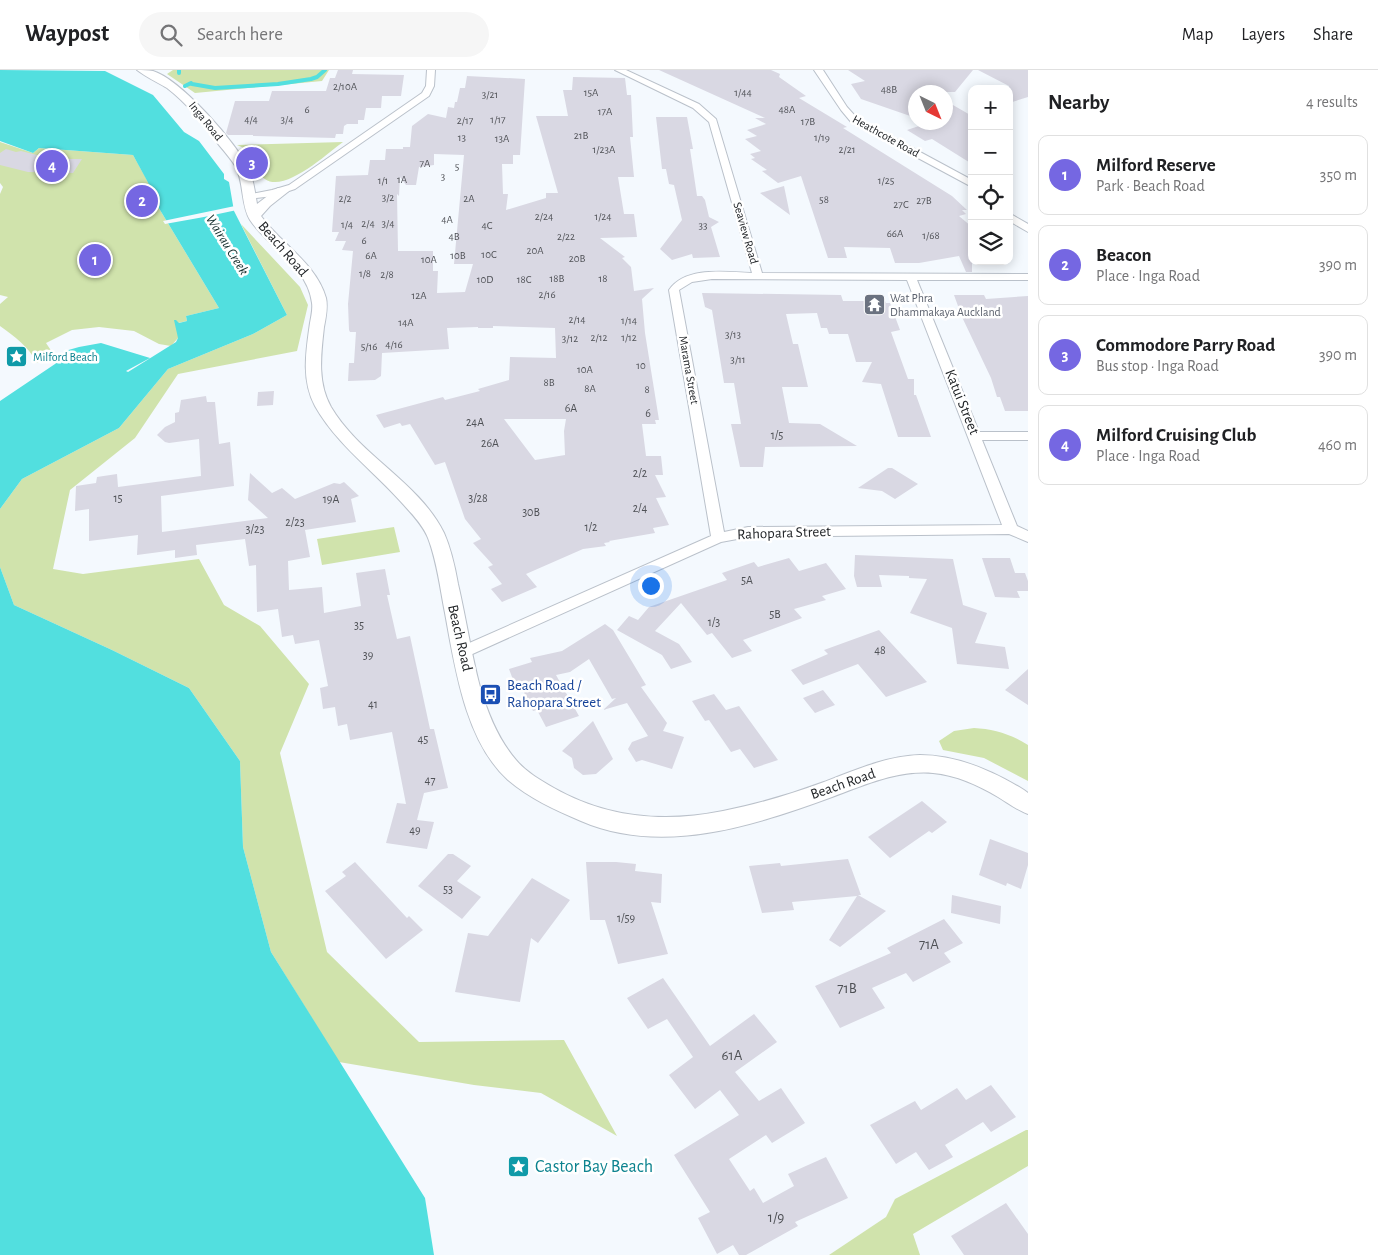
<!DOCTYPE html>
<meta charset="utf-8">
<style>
:root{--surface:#fff;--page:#f6f6f6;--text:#202124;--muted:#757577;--line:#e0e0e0;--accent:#7567e2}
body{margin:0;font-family:"Alegreya Sans",sans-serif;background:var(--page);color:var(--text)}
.controls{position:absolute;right:15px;top:15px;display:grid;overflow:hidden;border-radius:10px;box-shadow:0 2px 12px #0003}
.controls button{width:45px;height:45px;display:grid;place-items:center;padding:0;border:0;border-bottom:1px solid var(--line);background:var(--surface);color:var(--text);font:25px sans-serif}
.compass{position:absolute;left:908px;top:15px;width:45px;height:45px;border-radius:50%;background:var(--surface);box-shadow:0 2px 12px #0003;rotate:137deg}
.you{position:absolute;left:650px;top:515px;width:18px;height:18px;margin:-12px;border:4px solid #fff;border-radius:50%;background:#1a73e8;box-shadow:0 0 0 8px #1a73e833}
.badge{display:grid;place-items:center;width:32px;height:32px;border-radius:50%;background:var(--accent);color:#fff;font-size:16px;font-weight:700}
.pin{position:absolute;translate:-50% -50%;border:2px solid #fff;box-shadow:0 1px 5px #0006}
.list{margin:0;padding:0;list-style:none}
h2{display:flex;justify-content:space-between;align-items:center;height:65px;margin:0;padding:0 20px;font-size:21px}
h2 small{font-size:16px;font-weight:400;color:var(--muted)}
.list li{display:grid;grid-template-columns:32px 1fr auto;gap:15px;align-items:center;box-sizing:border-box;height:80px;margin:0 10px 10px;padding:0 10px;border:1px solid var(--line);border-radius:10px}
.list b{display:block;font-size:19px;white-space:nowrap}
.list p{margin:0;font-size:16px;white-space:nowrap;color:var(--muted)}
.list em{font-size:16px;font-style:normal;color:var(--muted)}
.icon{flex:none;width:28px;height:28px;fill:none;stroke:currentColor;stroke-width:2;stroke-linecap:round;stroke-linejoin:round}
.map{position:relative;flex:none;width:1028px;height:1185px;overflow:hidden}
header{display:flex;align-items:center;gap:30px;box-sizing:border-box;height:70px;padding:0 25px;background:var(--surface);border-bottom:1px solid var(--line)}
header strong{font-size:24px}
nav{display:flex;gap:28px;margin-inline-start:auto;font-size:18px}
.search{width:350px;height:45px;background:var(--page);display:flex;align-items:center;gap:12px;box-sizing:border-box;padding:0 18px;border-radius:28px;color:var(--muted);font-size:19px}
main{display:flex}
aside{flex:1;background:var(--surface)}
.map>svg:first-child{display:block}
.green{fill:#d0e3ac}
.water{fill:#52dfdf}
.pier{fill:#f4f9fe}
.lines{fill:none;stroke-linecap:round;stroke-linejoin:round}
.stream{stroke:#52dfdf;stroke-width:4}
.building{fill:#d9d8e3;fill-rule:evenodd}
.street-casing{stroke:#bac1ca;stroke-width:2}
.secondary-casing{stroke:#bac1ca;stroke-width:2}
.street{fill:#fff;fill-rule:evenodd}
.secondary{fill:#fff;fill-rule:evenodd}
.labels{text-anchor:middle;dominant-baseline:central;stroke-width:5;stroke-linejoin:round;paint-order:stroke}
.far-number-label{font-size:11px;fill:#4f5156}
.far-street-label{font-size:12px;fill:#212427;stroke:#fff}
.far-worship-label{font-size:12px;fill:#5b616d;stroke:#fff;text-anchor:start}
.far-culture-label{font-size:12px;fill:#0d838f;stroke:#fff;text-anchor:start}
.number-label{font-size:12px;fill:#4f5156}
.far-water-label{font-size:14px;font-style:italic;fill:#18302f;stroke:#fff}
.street-label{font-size:15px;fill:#212427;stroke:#fff}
.transit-label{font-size:15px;fill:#164399;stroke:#fff;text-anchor:start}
.near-number-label{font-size:15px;fill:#4f5156}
.near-culture-label{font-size:18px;fill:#0d838f;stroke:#fff;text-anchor:start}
</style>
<header>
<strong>Waypost</strong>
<div class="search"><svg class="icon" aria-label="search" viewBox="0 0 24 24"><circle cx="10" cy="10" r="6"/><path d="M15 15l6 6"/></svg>Search here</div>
<nav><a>Map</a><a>Layers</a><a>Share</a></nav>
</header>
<main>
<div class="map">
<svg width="1028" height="1185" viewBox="0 0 1028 1185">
<rect width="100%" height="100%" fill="#f4f9fe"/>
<path class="green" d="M173 0H329L322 11 195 23 167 4Z
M0 72 33 83 39 78 133 85 152 119 148 120 219 238 186 246 187 251 178 253V268L171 276 159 274 134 261 99 257 72 260 46 273 52 282 37 293C28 276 15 267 0 256V234L8 227 0 225V124L3 117 0 113Z
M343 72C326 84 273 135 258 100 257 98 258 95 257 93 253 84 245 78 237 75Z
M241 154 300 217 308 235 297 281 178 304 135 368 70 420 53 499 83 504 199 489 224 535 260 556 309 614 280 683 327 882 419 972 564 970 617 1066 541 1023 474 1015 339 992 271 882 243 777 240 691 189 618 112 580 14 535 0 497V439L22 409 119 358 168 299 253 264 287 245Z
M394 457 400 482 322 495 317 469Z
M974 658C993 659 1011 664 1028 675V711L984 688 943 680 939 671 954 661Z
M1026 1060H1028V1096L913 1164 920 1185H829L886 1147 895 1129Z"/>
<path class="water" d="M0 0 105 1 153 25 184 62 199 71 224 104V109L229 112 234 141 287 245 253 264 168 299 119 358 22 409 0 439V331L55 294 65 281 79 277 101 273 150 288 126 301 128 302 176 272 178 268 174 250H176L179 253 187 251 186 246 219 238 148 120 151 118 133 85 39 78 33 83 0 71Z
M0 497 14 535 112 580 189 618 240 691 243 777 271 882 425 1128 434 1185H0Z"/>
<path class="pier" d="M235 136 237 140 204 147 165 154 163 151Z"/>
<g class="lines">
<path class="stream" d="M179 0V3
M192 14 215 18 278 14 311 9 317 7 325 0
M185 16 191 13"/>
</g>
<path class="building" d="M338 0H353L352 4 404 5 401 26H382L381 38H366L364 50H358V54H347L344 56 343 64H336L335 68 253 66V65H228L226 63 235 31H269L272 21H326L330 8H335Z
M659 0H771L780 4 779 7 806 26 799 28 847 57 843 58 952 126 967 140H962L966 144 959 146 972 157V202H966L959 186 919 193H895L890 178 844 177 847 188H828L801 106 778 113 762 101 767 100 751 89 755 88 750 84 761 81 745 69 757 66 747 60 766 54 755 48H765Z
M848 0H973L955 22H916V48L861 29 851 14 865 11Z
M978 0H1028V27L1009 33V16Z
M467 6 525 9 520 85H513V94H502L503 124H508L506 140 546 128V123H558L536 46H568L563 20H572L573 7 625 8 627 25H631L633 67H630L634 107H618L624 144H634L637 167 600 168 625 187 622 188 631 197 634 221 654 218 642 229 645 263 659 350H655L656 354H642L646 386H661L663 405H655L666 427 656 428 669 455 653 458 655 463 609 471 610 472 604 473 606 476 583 479 526 504 537 517 502 532 491 519 502 514 488 497 493 495 473 473 481 469 465 449 445 392 435 395 410 354 402 356 400 353 384 358 376 345 443 327 445 330 480 321 478 319 509 310 510 287 556 288 555 258 493 256V258H478V257L447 258 449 279 382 283 381 306 375 310 348 311 349 293H354L356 262H350L349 260 348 234 353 181 342 180 346 171H335L339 162H332L336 106 368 105 370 90H385L386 79H403V77H410L412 56 428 44 446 48 448 37 454 38 455 32H457L460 18H465ZM434 84 464 85 454 194H473L465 222 437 223 438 201H433V181H398L397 124 399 126 400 107 406 115H416L419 97 434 95ZM504 349H566L564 361 565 385 535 390Z
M946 31 972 46V94L932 69 925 71 907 60 931 52H946Z
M656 47H687L693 79H690L697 126H702L705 130 709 147 719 152 711 157 720 187 693 188 692 184 672 190 660 179 682 150 674 115 669 114 666 99H662Z
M6 79 16 82 21 81 53 89H82L73 103 28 102 0 95V83Z
M784 116 790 145 760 123Z
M702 223 841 225 843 231H885L886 233H890L900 260 891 262 908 309H914V325H916L931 367H898L881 314 862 312 872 292H856L848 264H829L827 258H821L817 243 786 244 793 274H798L808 317H782L789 353 820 354 857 376 765 377 763 397H740L731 354H741L734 313H724L712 240 705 237Z
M954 225H984L986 229 1028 226V341H1005L1000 327H997L991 308 962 247Z
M274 321 273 335 257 336 258 322Z
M206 326 207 332H215L219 374 230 372 234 416 161 426 162 462 268 448 248 430 250 403 272 423 282 418 295 429 334 413 340 414 344 412 359 426 351 429 356 452 305 460 310 487 288 491 289 520 322 517 324 543 361 536 356 503 385 499 390 525H387L397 569 410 566 430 659H434L448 718 424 723 417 750 434 752 427 779 386 773 397 733 406 734 392 662 350 670 347 654 338 656 335 637 323 639 320 618 328 616 319 570 295 574 293 565 282 567 278 539 257 542 256 495 249 496 245 469 196 475 197 485 175 488V480L137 485 138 465 89 471V439L75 441 76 416 96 413 97 407 117 404 118 417 201 406 199 369 169 373 165 372 157 365 165 357 175 352V343L179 342 181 330Z
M888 398H892L918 414 895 429 882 421 858 418Z
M855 485 953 489 963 535 987 543 975 573 1005 577 1009 599 957 594 952 558 910 543 927 509 909 508V506L879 505 882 517H857L854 506Z
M789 488 799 501 826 493 846 519 822 526 826 530 794 539 802 548 743 570 752 581 732 588 712 563 707 565 681 533 655 561 679 574 692 592 671 599 662 585 617 560 629 546 638 550 649 537 727 510 722 503 754 492 758 497Z
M982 488H1010L1015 503H1025L1028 511V521H1017L1020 528 995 527Z
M605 554 613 560 646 615 641 617 667 653 663 661 684 667 672 699 642 690 636 692 628 679 632 672 648 666 627 633 603 640 616 628 612 629 589 589 570 602 556 605 579 646 546 657 537 640 533 641 520 614 515 615 509 599 532 592 530 588 562 581Z
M879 560 927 612 886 627 858 594 803 615 791 600 828 584 824 580Z
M1028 599V635L1005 620Z
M823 620 835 635 815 643 803 628Z
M714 624 726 640 739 636 778 690 754 698 740 679 731 682 709 650 705 651 692 631Z
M593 651 613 689 596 704 583 705 574 698 572 688 562 681Z
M922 731 947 752 932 763 929 761 890 788 868 767Z
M990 769 1028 783V795L1021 819 1007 813 1006 816 979 805Z
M448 784H453L471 796 457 811 481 827 462 849 418 816Z
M848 789 861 825H858L886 841 840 877 829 870 857 826 792 832 794 840 762 843 749 796 780 793 781 796Z
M355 792 407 848 409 846 423 860 386 889 325 821 346 806 342 802Z
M586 792H616L636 794 635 801 662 804 661 833 651 832 668 884 618 894 605 850H590Z
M532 808 570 830 538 873 531 868 520 932 455 922 468 863 488 866Z
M952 825 1001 836 1000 854 951 843Z
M944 849 963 873 944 883 951 892 913 912 906 903 872 918 885 938 840 958 815 916 891 883 887 878Z
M663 908 710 976 754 944 777 972 735 1002 759 1031 781 1018 805 1053 772 1073 766 1065 729 1089 750 1121 754 1118 763 1133 794 1116 788 1104 826 1087 848 1128 795 1152 798 1156 746 1185H739L733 1175 717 1184 698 1148 710 1142 674 1085 739 1045 720 1020 695 1039 669 1005 693 987 667 949 648 959 627 928Z
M991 1015 1016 1047 991 1062 983 1052 945 1075 953 1087 929 1100 916 1082 896 1094 870 1055 915 1031 921 1040 957 1018 966 1030Z
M1006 1133 1028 1164V1185H964L951 1166Z"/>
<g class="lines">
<defs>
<path id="street" d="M427 0H435L434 16 429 26 295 119 274 126 246 129V125L272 120 289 115 422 23 426 16Z
M615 0H626L699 34 716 49 762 203 1028 204V210H917L979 362H1028V370H982L1017 456 1028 461V472L1009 464 748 467 721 472 468 586 463 588 458 586 456 582 458 578 711 466 669 220C686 196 725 202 752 203L709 52 693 38ZM712 209 907 210 1002 455 748 457 724 462 679 220 692 212Z
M814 0H823L847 37 857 48 972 110V117L851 52 841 40Z
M1009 143 1028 154V162L1009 151Z"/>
<path id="secondary" d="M137 0C142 0 148 0 153 1 180 9 238 74 249 100 254 111 255 123 257 134L278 118H288L289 121 270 136 261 146C281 174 316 193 326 228 328 237 326 247 324 257 321 284 317 312 331 337 360 386 419 412 444 463 451 479 455 497 458 514 466 548 471 583 480 617 488 644 498 669 516 690 526 702 540 710 554 718 607 748 664 753 723 741 758 734 792 724 824 712 855 700 887 686 920 685 957 685 993 701 1024 720L1028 723V744C1017 740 1008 733 998 727 978 715 956 705 933 703 897 700 865 715 832 727 753 756 662 786 581 751 555 740 529 728 508 710 465 671 455 597 445 543 440 518 437 491 428 468 423 455 412 444 403 434 374 401 337 375 315 336 301 310 306 281 310 253 311 247 313 239 312 233 308 197 268 177 250 150 241 135 244 114 236 97 231 89 225 82 219 75 203 54 188 34 167 18 157 12 146 7 137 0Z"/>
</defs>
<use href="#street" class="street-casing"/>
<use href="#secondary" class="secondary-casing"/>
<use href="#street" class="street"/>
<use href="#secondary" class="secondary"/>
</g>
<defs>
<symbol id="temple-square" viewBox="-11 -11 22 22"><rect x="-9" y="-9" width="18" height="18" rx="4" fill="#6b7280" stroke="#fff"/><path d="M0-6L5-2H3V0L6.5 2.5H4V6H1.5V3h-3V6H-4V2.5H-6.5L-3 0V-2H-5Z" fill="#fff"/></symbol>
<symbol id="sight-square" viewBox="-11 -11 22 22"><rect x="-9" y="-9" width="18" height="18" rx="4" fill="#0f9aa8" stroke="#fff"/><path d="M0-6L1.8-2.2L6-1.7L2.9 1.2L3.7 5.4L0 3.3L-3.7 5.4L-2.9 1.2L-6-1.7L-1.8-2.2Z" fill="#fff"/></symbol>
<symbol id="bus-square" viewBox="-11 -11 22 22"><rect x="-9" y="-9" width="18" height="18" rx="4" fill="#1a4fb4" stroke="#fff"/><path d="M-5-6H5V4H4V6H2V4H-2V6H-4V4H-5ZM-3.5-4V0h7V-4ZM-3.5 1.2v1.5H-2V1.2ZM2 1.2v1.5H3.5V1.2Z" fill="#fff"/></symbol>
</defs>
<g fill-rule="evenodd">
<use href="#temple-square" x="862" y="222" width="25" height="25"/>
<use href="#sight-square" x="4" y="274" width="25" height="25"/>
<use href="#bus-square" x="478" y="612" width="25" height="25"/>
<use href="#sight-square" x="506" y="1084" width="25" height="25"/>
</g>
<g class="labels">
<g class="far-number-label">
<text x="345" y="16">2/10A</text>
<text x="889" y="19">48B</text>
<text x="591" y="22">15A</text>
<text x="743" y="22">1/44</text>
<text x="490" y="24">3/21</text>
<text x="307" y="39">6</text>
<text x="787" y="39">48A</text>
<text x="605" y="41">17A</text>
<text x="251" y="49">4/4</text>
<text x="287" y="49">3/4</text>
<text x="498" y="49">1/17</text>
<text x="465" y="50">2/17</text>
<text x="808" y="51">17B</text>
<text x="581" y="65">21B</text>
<text x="462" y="67">13</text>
<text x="822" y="67">1/19</text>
<text x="502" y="68">13A</text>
<text x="604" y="79">1/23A</text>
<text x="847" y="79">2/21</text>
<text x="425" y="93">7A</text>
<text x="457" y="96">5</text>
<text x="443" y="106">3</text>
<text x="402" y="109">1A</text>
<text x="383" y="110">1/1</text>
<text x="886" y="110">1/25</text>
<text x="388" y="127">3/2</text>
<text x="345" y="128">2/2</text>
<text x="469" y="128">2A</text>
<text x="824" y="129">58</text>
<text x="924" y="130">27B</text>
<text x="901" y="134">27C</text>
<text x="544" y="146">2/24</text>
<text x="603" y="146">1/24</text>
<text x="447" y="149">4A</text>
<text x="368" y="153">2/4</text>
<text x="388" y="153">3/4</text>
<text x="347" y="154">1/4</text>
<text x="487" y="155">4C</text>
<text x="703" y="155">33</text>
<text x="895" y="163">66A</text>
<text x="931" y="165">1/68</text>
<text x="454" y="166">4B</text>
<text x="566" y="166">2/22</text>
<text x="364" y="170">6</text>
<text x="535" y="180">20A</text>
<text x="489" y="184">10C</text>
<text x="371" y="185">6A</text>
<text x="458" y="185">10B</text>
<text x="577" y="188">20B</text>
<text x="429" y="189">10A</text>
<text x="365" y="203">1/8</text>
<text x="387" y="204">2/8</text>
<text x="557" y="208">18B</text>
<text x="603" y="208">18</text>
<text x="485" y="209">10D</text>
<text x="524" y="209">18C</text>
<text x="547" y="224">2/16</text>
<text x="419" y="225">12A</text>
<text x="577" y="249">2/14</text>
<text x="629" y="250">1/14</text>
<text x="406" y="252">14A</text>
<text x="733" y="264">3/13</text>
<text x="599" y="267">2/12</text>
<text x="629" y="267">1/12</text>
<text x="570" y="268">3/12</text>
<text x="394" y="274">4/16</text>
<text x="369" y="276">5/16</text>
<text x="738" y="289">3/11</text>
<text x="641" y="295">10</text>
<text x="585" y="299">10A</text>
<text x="549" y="312">8B</text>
<text x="590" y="318">8A</text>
<text x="647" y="319">8</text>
</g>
<g class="far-street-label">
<text transform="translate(206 51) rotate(51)">Inga Road</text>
<text transform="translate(886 66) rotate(29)">Heathcote Road</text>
<text transform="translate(746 163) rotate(74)">Seaview Road</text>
<text transform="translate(689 300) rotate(80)">Marama Street</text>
</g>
<g class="far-worship-label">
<text x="890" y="228">Wat Phra<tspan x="890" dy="14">Dhammakaya Auckland</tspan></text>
</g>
<g class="far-culture-label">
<text x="33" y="287">Milford Beach</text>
</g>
<g class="number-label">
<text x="571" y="338">6A</text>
<text x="648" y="343">6</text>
<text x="475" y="352">24A</text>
<text x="777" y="365">1/5</text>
<text x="490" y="373">26A</text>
<text x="640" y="403">2/2</text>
<text x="118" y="428">15</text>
<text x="478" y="428">3/28</text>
<text x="331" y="429">19A</text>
<text x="640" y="438">2/4</text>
<text x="531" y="442">30B</text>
<text x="295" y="452">2/23</text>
<text x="591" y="457">1/2</text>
<text x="255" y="459">3/23</text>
<text x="747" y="510">5A</text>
<text x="775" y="544">5B</text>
<text x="714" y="552">1/3</text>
<text x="359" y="555">35</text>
<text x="880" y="580">48</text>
<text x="368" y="585">39</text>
<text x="373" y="634">41</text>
<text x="423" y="669">45</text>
<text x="430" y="710">47</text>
<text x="415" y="760">49</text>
<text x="448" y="819">53</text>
<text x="626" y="848">1/59</text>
</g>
<g class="far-water-label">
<text transform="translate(227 175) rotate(58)">Wairau Creek</text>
</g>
<g class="street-label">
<text transform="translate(283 179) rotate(49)">Beach Road</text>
<text transform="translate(962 332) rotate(68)">Katui Street</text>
<text transform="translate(784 463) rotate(-2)">Rahopara Street</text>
<text transform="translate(460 568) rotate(77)">Beach Road</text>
<text transform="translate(843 714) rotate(-19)">Beach Road</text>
</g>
<g class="transit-label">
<text x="507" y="615">Beach Road /<tspan x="507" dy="17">Rahopara Street</tspan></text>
</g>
<g class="near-number-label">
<text x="929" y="874">71A</text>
<text x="847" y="918">71B</text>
<text x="732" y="985">61A</text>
<text x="776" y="1147">1/9</text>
</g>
<g class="near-culture-label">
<text x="535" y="1097">Castor Bay Beach</text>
</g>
</g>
</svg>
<div class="controls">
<button>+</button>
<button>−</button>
<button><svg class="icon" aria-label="locate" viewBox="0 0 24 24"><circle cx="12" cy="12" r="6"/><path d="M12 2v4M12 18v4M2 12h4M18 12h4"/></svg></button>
<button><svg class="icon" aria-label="layers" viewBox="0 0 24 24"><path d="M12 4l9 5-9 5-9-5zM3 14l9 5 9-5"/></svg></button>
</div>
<svg class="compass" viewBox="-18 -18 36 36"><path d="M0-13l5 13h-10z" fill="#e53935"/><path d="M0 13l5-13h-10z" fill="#757577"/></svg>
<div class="you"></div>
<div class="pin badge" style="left:95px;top:190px">1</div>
<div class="pin badge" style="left:142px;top:131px">2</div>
<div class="pin badge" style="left:252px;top:93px">3</div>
<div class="pin badge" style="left:52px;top:96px">4</div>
</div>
<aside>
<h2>Nearby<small>4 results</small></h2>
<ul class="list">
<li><span class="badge">1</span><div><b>Milford Reserve</b><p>Park · Beach Road</p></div><em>350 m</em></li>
<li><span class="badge">2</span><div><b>Beacon</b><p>Place · Inga Road</p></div><em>390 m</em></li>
<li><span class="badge">3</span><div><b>Commodore Parry Road</b><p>Bus stop · Inga Road</p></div><em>390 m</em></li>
<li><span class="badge">4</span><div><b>Milford Cruising Club</b><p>Place · Inga Road</p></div><em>460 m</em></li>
</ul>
</aside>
</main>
